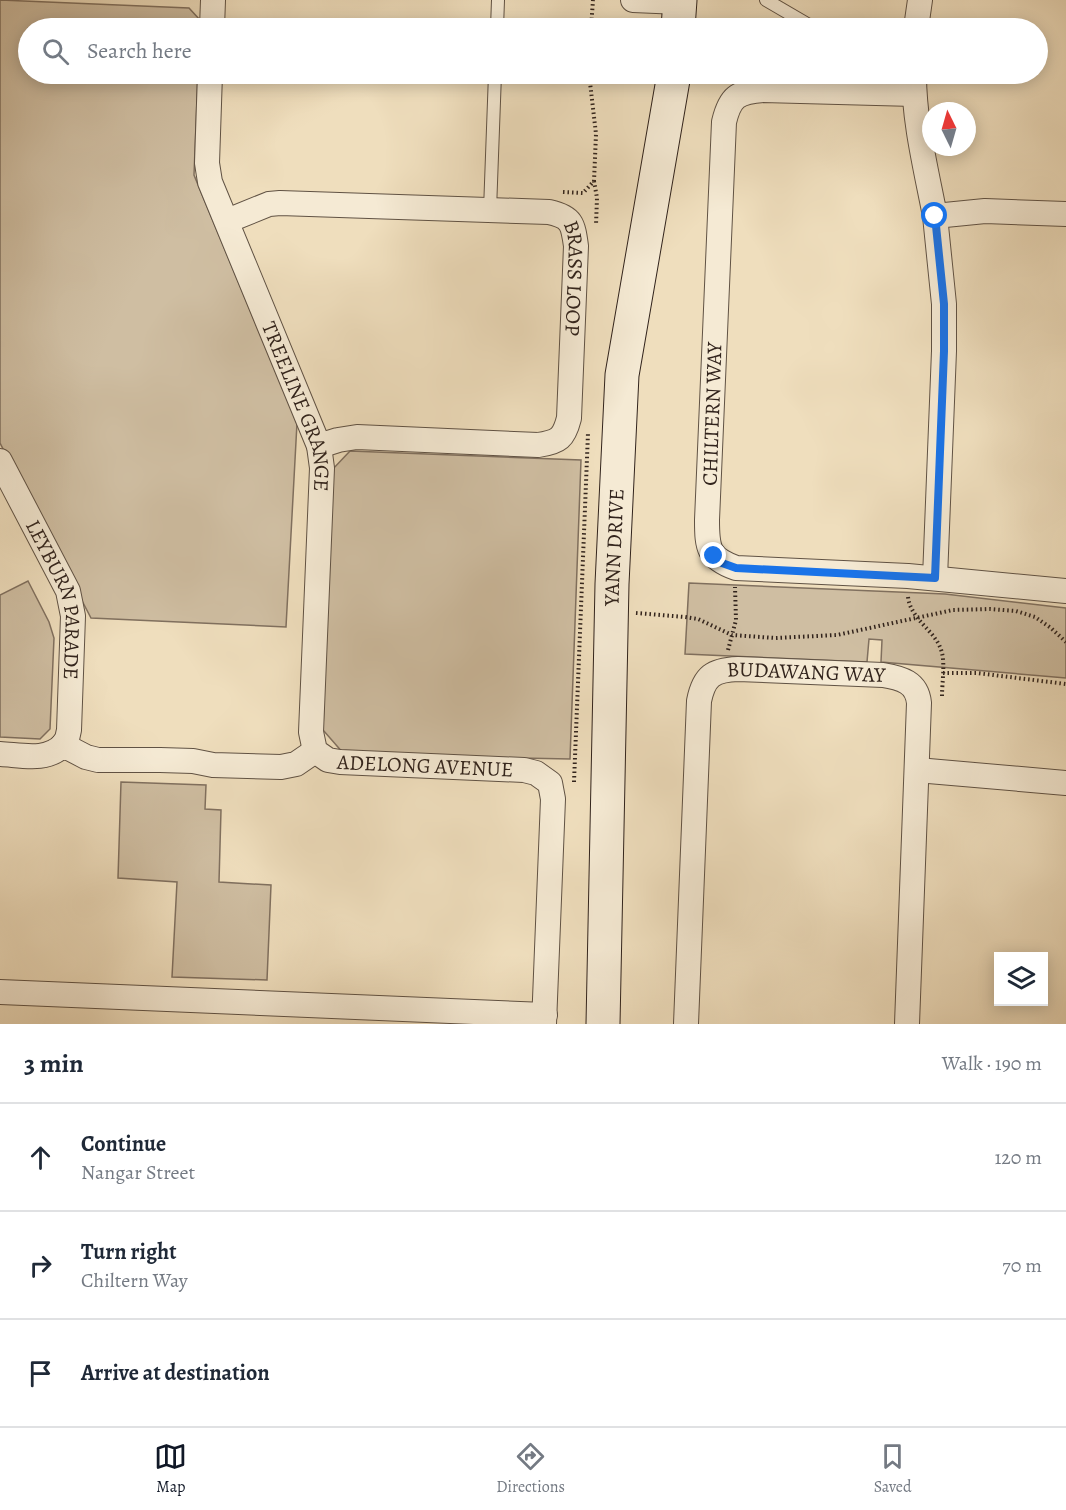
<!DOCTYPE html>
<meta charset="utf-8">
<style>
:root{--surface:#fff;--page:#f6f6f7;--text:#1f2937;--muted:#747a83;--line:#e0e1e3;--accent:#111827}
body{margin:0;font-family:Alegreya,serif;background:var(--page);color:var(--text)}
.controls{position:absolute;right:18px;bottom:18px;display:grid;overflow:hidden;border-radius:0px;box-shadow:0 3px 15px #0003}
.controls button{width:54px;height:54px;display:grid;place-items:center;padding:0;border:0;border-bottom:2px solid var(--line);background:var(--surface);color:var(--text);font:30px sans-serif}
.compass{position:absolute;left:922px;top:102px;width:54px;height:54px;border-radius:50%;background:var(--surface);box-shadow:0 3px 15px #0003;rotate:355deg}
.stop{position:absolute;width:18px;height:18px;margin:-14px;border:4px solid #1a73e8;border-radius:50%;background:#fff}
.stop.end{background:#1a73e8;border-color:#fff;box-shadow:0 2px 6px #0008}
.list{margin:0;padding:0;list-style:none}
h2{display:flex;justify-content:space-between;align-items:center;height:78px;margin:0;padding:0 24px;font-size:26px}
h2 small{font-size:20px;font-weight:400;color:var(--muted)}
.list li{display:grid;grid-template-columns:39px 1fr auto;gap:18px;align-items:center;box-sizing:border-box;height:108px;padding:0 24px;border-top:2px solid var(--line)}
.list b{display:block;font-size:22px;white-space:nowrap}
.list p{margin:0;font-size:20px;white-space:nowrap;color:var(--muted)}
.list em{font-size:20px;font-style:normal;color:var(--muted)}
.icon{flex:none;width:33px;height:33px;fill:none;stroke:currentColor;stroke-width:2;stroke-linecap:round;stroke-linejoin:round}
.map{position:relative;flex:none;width:1066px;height:1024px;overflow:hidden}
.search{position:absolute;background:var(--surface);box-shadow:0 3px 15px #0003;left:18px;right:18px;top:18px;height:66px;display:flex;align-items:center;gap:15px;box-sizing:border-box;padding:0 21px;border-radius:33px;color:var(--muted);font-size:22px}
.sheet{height:402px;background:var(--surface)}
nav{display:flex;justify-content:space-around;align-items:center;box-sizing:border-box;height:84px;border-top:2px solid var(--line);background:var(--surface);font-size:16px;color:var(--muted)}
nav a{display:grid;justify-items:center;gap:3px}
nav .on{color:var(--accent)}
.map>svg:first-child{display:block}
.green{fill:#cfbea2;stroke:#80705f;stroke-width:1.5}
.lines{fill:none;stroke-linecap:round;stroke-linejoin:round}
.lane-casing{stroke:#605244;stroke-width:14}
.street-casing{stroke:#605244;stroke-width:26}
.secondary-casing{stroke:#31231c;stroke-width:35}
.path{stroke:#31231c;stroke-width:4;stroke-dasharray:1.5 3;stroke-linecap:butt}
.lane{stroke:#f5ead4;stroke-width:12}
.street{stroke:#f5ead4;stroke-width:24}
.secondary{stroke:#f5ead4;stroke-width:33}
.route{stroke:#1a73e8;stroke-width:8}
.labels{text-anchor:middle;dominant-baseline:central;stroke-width:4.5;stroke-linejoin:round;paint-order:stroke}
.street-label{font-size:21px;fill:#31231c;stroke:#f5ead4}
</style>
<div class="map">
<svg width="1066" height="1024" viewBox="0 0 1066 1024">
<rect width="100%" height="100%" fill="#efdebd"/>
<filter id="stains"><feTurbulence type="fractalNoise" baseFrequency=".00333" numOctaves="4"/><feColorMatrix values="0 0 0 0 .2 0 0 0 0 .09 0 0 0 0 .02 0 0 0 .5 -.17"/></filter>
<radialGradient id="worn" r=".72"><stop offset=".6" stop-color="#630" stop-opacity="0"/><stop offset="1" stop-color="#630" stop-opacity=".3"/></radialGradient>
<path class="green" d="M0 0 189 8 200 20 199 28H28V74H198L194 175 297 423 286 627 91 618 0 443Z
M350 451 581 460 570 759 344 754 323 730 331 471Z
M28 581 49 622 54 638 50 729 40 739 0 737V595Z
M689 583 945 594 1066 608V678L881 662 882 640 869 639 867 662 685 654Z
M121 782 206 785 205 809 221 810 219 882 271 885 267 980 172 977 177 882 118 878Z"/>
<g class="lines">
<defs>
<path id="lane" d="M766 0 814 28
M497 28 498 0
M844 93V74
M490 210 495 74"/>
<g id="street">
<path d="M633 0 680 2"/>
<path d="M212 28 213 0"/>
<path d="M916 28 920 0"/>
<path id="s1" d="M210 74 207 163 210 182 319 446 322 468 311 732 315 751 328 760 340 762 524 770 536 773 550 783 553 799 544 1024"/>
<path d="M914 74C914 122 926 169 935 216L985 211 1066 214"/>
<path d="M914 94 763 90C737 92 730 97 724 122L707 520C707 548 708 558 736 568L908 576 1066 591"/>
<path id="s2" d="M227 221 269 204 280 203 549 212C572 217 573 224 576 246L569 418C564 438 559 442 538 445L357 437 338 440 319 446"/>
<path id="s3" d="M0 461 68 591 73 616 69 730 67 739 63 745"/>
<path d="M935 578 944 351V304L935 216"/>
<path d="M0 754C21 755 47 762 63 745L86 757 98 760H160L193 761 213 765 281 767 296 764 315 751"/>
<path d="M917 770 1066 783"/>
<path d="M0 992 545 1015"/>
<path id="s4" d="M686 1024 699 701C704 676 713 670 738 669L883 675C901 678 917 682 919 703L907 1024"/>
</g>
<g id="secondary">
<path d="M678 28 680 0"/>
<path id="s5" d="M603 1024 612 584 622 375 674 74"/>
</g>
</defs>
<use href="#lane" class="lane-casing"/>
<use href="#street" class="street-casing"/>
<use href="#secondary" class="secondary-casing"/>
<path class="path" d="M591 28 593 0
M594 181 597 198 596 225
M563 192 583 193 594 181 596 134 589 74
M908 597C911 621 937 631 942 653 945 666 942 683 942 696
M636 613 685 617 698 619 732 635 775 638 837 635 953 610 990 609 1016 611 1035 617 1051 628 1066 642
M728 650 736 620 735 587
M943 673H977L1066 684
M574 782 588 433"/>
<use href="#lane" class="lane"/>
<use href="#street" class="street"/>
<use href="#secondary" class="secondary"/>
</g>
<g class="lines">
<path class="route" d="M714 556 722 563 736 568 935 578 944 351V304L935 216"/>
</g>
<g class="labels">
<g class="street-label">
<text stroke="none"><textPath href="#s2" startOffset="406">BRASS LOOP</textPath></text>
<text stroke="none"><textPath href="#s1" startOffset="350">TREELINE GRANGE</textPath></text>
<text transform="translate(712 414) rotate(-88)">CHILTERN WAY</text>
<text stroke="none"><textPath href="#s5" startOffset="477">YANN DRIVE</textPath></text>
<text stroke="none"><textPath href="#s3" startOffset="152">LEYBURN PARADE</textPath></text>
<text stroke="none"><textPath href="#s4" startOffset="448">BUDAWANG WAY</textPath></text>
<text stroke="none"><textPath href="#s1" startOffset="813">ADELONG AVENUE</textPath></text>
</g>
</g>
<rect width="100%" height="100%" filter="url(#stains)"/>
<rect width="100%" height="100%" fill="url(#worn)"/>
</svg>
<div class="controls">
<button><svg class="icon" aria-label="layers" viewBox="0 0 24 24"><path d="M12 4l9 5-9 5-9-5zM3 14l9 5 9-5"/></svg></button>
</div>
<svg class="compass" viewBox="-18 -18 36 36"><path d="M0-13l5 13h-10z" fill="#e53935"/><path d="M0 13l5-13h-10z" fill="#747a83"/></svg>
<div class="stop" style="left:935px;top:216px"></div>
<div class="stop end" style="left:714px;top:556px"></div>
<div class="search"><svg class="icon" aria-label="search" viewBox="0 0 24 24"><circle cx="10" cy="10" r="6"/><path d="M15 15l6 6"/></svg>Search here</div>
</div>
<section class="sheet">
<h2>3 min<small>Walk · 190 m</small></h2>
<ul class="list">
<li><svg class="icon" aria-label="ahead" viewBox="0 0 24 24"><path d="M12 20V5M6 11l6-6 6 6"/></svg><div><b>Continue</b><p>Nangar Street</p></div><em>120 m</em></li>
<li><svg class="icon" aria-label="right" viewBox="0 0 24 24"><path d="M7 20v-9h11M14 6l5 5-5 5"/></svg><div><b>Turn right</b><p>Chiltern Way</p></div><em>70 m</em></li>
<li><svg class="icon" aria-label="arrive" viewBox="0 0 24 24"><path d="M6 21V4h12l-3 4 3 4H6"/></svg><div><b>Arrive at destination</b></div></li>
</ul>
</section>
<nav>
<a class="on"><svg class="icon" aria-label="map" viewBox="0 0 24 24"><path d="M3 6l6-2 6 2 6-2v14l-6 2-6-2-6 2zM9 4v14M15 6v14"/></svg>Map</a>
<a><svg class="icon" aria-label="directions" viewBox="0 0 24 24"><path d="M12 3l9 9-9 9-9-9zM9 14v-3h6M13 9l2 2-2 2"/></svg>Directions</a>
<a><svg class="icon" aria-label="saved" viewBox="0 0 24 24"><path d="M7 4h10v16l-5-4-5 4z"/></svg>Saved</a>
</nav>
